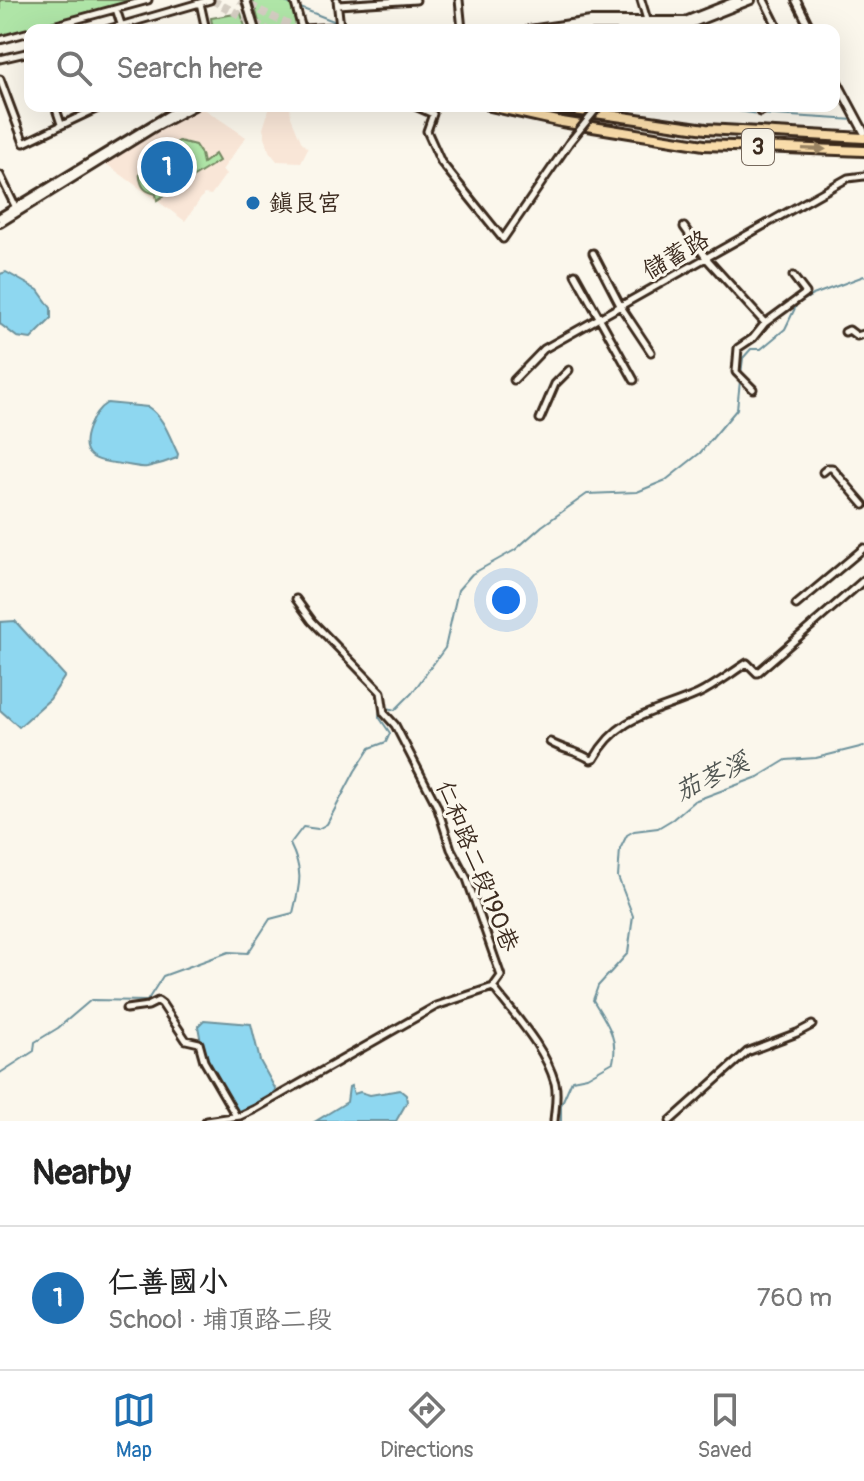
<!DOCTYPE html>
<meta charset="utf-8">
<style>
:root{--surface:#fff;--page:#f2f2f2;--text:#222;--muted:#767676;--line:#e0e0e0;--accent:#1f6fb2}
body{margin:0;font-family:Pangolin,"LXGW WenKai TC",sans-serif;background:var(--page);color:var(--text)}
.you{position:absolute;left:506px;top:600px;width:28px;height:28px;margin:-20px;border:6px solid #fff;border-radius:50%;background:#1a73e8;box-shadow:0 0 0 12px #1a73e833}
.badge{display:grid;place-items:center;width:52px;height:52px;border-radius:50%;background:var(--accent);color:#fff;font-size:26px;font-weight:700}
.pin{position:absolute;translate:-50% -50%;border:4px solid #fff;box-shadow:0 2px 8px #0006}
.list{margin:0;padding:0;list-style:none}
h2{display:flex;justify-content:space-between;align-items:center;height:104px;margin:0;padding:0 32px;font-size:34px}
h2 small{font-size:26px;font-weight:400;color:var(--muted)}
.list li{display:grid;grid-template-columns:52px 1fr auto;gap:24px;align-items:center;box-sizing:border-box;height:144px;padding:0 32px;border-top:2px solid var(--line)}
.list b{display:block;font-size:30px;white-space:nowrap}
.list p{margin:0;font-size:26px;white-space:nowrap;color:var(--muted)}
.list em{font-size:26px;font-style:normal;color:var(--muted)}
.icon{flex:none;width:44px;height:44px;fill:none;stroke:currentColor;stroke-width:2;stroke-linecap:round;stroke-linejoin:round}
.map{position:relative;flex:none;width:864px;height:1121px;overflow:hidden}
.search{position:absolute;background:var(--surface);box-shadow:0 8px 32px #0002;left:24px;right:24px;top:24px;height:88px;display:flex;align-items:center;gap:20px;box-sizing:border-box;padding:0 28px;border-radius:16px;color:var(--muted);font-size:30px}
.sheet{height:248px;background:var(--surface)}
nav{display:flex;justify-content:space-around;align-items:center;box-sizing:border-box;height:112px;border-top:2px solid var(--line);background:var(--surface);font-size:22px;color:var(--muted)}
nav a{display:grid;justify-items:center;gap:4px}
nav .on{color:var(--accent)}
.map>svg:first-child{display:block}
.built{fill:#f9e6d7}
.green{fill:#afe5a7;stroke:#758862;stroke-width:2}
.water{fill:#8ed7f0;stroke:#6d929c;stroke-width:2}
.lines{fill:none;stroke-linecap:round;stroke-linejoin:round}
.stream{stroke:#6d929c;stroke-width:2}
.highway-tunnel{stroke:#d5cec3;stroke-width:8;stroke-dasharray:8 4;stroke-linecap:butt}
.street-casing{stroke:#3b2a1e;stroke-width:11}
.secondary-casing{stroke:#3b2a1e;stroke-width:12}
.highway-casing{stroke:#3b2a1e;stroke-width:14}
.street{stroke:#fbf7ec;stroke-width:5}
.secondary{stroke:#fbf7ec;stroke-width:6}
.highway{stroke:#faddab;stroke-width:8}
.street-bridge-casing{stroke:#3b2a1e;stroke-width:11;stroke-linecap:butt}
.street-bridge{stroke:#fbf7ec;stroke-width:5}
.oneway{fill:#9a8464}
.poi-dot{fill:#1f6fb2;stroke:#fbf7ec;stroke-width:3}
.labels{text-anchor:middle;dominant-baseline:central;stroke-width:6;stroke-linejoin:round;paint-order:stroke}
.shield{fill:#fbf7ec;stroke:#75685c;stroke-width:2}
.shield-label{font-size:22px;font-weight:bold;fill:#3b2a1e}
.poi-label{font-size:24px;fill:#3b2a1e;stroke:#fbf7ec;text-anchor:start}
.street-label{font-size:24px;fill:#3b2a1e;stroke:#fbf7ec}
.water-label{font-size:26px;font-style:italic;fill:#505552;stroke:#fbf7ec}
</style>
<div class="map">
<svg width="864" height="1121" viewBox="0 0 864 1121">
<rect width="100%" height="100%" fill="#fbf7ec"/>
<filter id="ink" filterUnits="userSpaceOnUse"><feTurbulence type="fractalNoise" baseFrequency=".0125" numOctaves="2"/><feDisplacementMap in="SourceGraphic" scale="16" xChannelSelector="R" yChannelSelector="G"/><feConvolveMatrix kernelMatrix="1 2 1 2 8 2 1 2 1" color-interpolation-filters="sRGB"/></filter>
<g filter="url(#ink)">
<path class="built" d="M200 106 246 137 222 170 226 174 211 195 204 194 185 221 105 163Z
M270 106H290L291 117 301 141 308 148 301 162 277 161 269 151 263 129Z"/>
<path class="green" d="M0 0H139L0 38Z
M253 0H279L291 4 298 30H261Z
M241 13 246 30H224L212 24 211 18Z
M179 141 195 145 201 154 203 163 215 154 219 161 157 200 156 194C148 192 143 190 141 182 133 161 165 149 179 141Z"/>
<path class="water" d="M6 272 38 290 51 308V319L31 339 17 337 0 324V274Z
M107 403 148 407C164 417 170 438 178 454L177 458C167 462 157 465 147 467 140 468 135 466 128 465 104 461 75 463 89 427 94 416 97 409 107 403Z
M15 621 65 676 50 699 19 727 0 710V622Z
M204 1020 251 1024 260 1061 276 1090C271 1101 248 1113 237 1111L207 1060 202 1048 198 1026Z
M351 1086 354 1094 360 1092 370 1095 400 1090 406 1095 407 1102 396 1121H316L347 1102 349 1087Z"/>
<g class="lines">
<path class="stream" d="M280 0 336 22
M342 24 356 30
M703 106 759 114 855 120
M741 375 743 358 751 349H761L785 329 797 304 813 295 864 276
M0 1073 34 1051 35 1042 58 1028 91 1000 147 1001 163 976 229 952 248 953 270 919 293 913C300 884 304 872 290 844L303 827 318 829 327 824 355 771 370 748 386 742 390 733 379 717 380 706 395 710 412 693 445 648 458 590 472 574 515 550 542 526 587 494 637 492 666 480 700 453 737 409 740 381
M561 1121V1105L572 1080 587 1077 613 1062C619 1037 605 1020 593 1000L598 986 628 953 633 916 618 877 620 849 627 835 634 831 658 828 673 819 694 801 758 777 786 760 816 758 864 746"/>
<path class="highway-tunnel" d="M212 0 268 30
M239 0 299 30"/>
<defs>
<path id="street" d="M294 0 302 29 340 27
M337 0 340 27
M459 0 462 30
M641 0 648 23
M764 0 779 30
M200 3 206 30
M338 5 416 0
M116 9 123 30
M38 30 148 0
M106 30 210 0
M0 40 30 32
M0 59 30 52
M0 79 24 143 102 106
M55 106 61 124
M415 106 433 114 427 131 441 162 503 239 569 143
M760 112 771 106
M0 175 17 210
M684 227 706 258 765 323
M593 253 621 307 651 352
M575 274 634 380
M845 332 849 330 857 336 864 334
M514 380 544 349 848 178 864 176
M753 389 736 372 738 348 753 338 765 323 806 293 793 276
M540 419 555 384 569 370
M823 472 828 468H832L864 505
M296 599 312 621 381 692 384 713 395 725 437 806 451 849 467 879 501 976 493 987
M796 605 864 548
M550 742C564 751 577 750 591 760L594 759C619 714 656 713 698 694 715 686 731 673 747 663L757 673 864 580
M493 987C515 1016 545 1047 555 1083 558 1095 555 1108 554 1121
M126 1009 148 1006 158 1001 162 1004 186 1040 199 1043 204 1061 236 1116
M206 1121 240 1116 255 1109 436 1006 493 987
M670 1121 747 1052 797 1033 812 1025"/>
<path id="secondary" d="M246 0 255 30
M796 0 811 30
M529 30 591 21H685L738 0
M565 30 594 26 683 27 751 0
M834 76 864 132
M0 217 183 106
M0 223 155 127 194 106"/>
<path id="highway" d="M490 106 562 122 704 145 864 151
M547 106 706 129 864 138"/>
</defs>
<use href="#street" class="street-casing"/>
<use href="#secondary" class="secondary-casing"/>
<use href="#highway" class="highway-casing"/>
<use href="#street" class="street"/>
<use href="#secondary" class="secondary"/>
<use href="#highway" class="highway"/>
<defs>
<path id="street-bridge" d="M569 143 599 106"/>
</defs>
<use href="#street-bridge" class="street-bridge-casing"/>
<use href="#street-bridge" class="street-bridge"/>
</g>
<defs><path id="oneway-solid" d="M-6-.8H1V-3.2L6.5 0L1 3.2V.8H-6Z" transform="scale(2)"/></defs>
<use class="oneway" href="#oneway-solid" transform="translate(814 149) rotate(2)"/>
</g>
<circle class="poi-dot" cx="253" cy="203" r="8"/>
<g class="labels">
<rect class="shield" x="742" y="129" width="32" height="36" rx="6"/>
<g class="shield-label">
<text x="758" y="147">3</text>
</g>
<g class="poi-label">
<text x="269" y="203">鎮艮宮</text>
</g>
<g class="street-label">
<text transform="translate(676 255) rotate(-30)">儲蓄路</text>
<text transform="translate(477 866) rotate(68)">仁和路二段190巷</text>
</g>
<g class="water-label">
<text transform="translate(712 777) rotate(-25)">茄苳溪</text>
</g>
</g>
</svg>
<div class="you"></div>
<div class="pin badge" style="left:167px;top:167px">1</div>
<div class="search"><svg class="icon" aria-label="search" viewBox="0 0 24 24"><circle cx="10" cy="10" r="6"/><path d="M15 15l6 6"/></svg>Search here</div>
</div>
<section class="sheet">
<h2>Nearby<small></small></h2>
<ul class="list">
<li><span class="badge">1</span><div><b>仁善國小</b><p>School · 埔頂路二段</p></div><em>760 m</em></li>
</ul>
</section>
<nav>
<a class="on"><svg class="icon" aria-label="map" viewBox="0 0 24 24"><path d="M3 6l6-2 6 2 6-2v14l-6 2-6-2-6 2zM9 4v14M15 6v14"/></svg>Map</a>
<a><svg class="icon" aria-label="directions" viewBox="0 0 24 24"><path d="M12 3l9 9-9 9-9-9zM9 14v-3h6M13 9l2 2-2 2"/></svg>Directions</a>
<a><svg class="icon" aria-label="saved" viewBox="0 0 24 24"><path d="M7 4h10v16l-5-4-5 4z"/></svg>Saved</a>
</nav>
